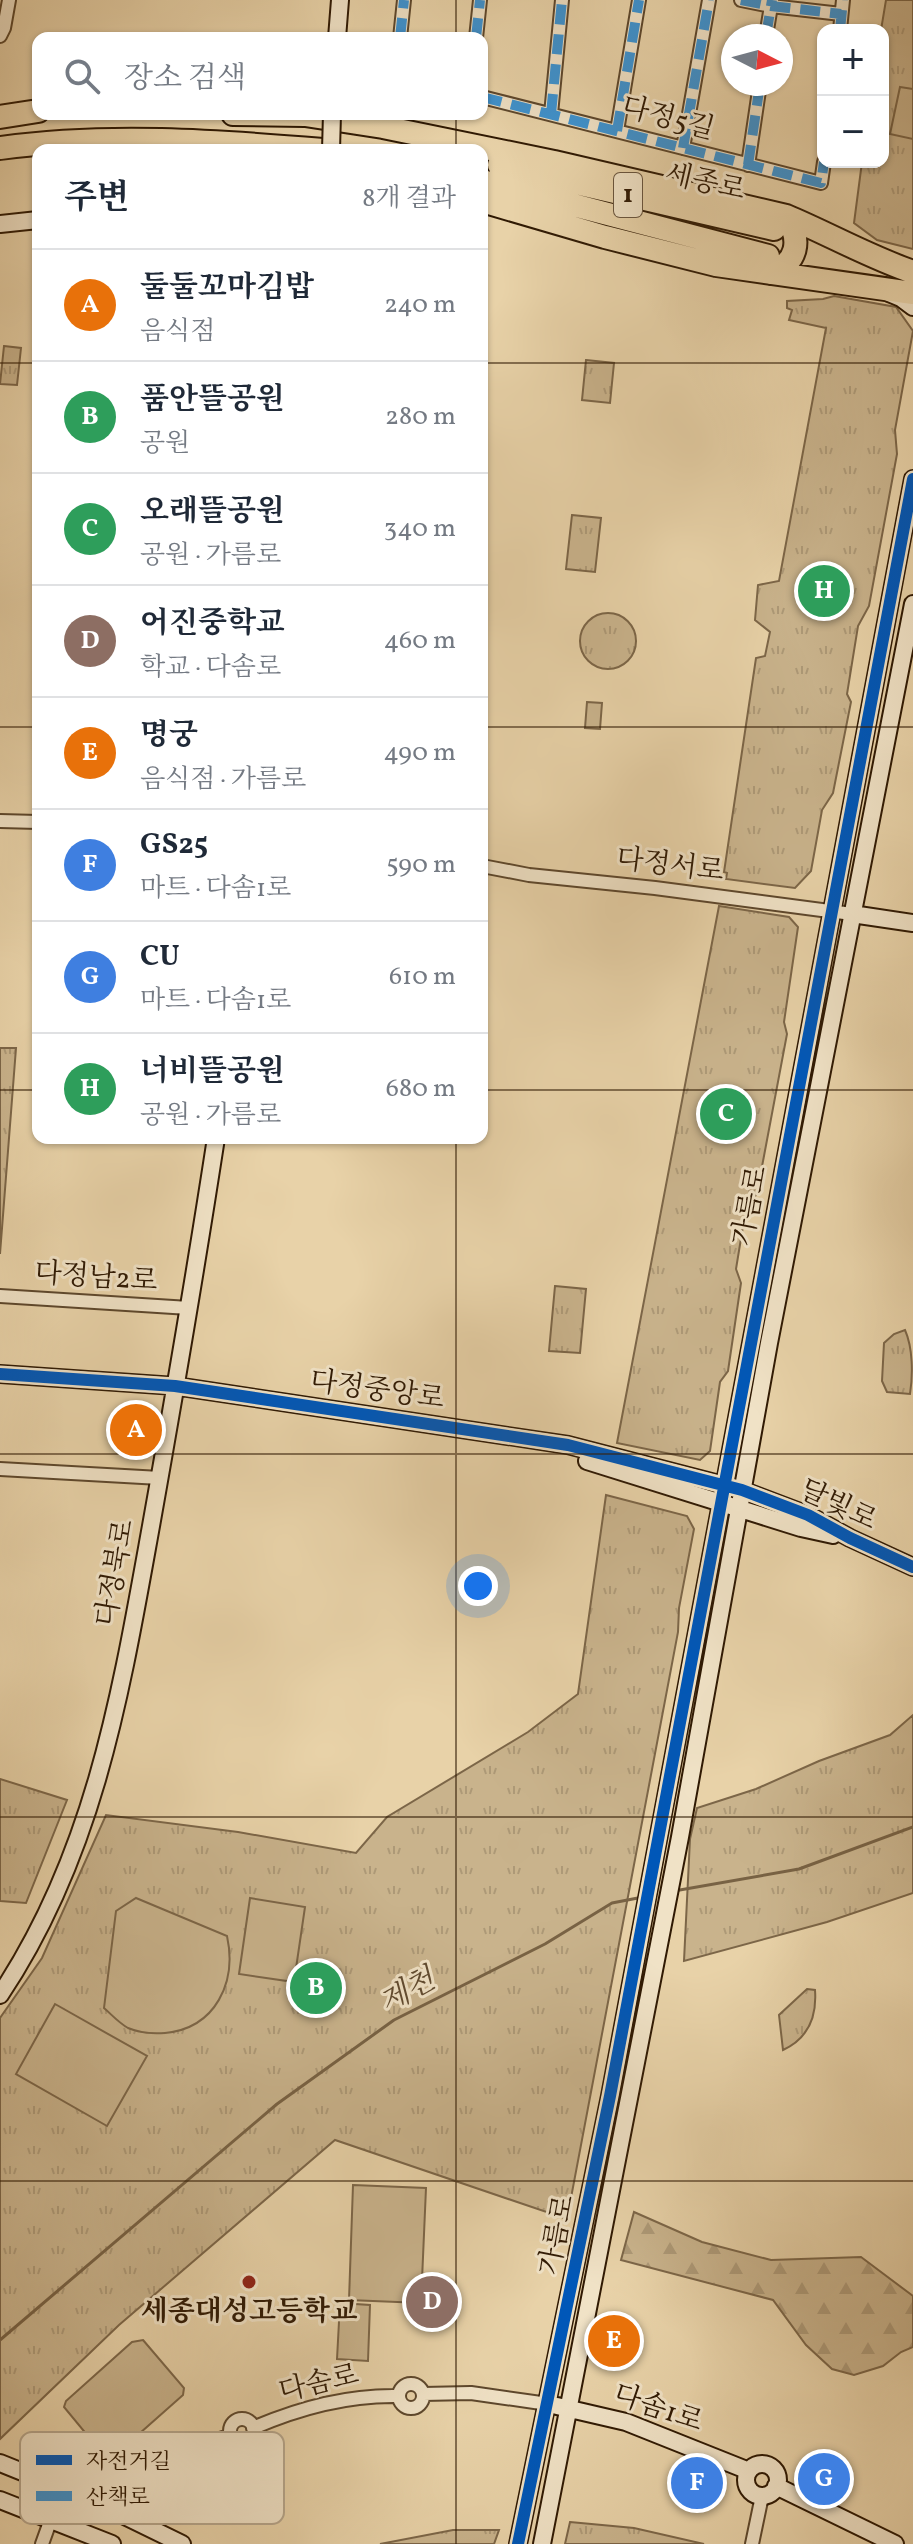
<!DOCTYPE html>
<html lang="ko">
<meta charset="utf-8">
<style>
:root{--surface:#fff;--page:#f2f2f3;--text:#1f2937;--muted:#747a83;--line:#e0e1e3;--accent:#db2777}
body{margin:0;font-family:Vollkorn,"Noto Serif KR",serif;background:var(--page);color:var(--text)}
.controls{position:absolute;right:24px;top:24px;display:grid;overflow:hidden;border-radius:16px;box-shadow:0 2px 6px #0004}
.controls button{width:72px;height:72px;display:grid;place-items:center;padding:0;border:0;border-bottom:2px solid var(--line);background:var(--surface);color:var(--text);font:40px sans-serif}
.compass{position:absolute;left:721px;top:24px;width:72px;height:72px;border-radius:50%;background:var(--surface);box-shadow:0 2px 6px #0004;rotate:96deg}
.you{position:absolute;left:478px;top:1586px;width:28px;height:28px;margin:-20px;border:6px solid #fff;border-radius:50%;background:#1a73e8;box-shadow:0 0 0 12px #1a73e833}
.badge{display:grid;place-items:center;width:52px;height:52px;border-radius:50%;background:var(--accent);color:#fff;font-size:26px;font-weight:700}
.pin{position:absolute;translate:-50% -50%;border:4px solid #fff;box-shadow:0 2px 8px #0006}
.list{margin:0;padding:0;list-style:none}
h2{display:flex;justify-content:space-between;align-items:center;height:104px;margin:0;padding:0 32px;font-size:34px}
h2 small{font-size:26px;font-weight:400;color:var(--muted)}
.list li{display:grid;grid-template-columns:52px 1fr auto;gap:24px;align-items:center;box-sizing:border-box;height:112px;padding:0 32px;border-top:2px solid var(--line)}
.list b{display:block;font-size:30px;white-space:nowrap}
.list p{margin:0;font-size:26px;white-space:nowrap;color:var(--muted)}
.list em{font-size:26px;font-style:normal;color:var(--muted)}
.icon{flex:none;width:44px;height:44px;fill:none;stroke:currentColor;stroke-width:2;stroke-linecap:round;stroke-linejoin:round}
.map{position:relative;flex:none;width:913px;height:2544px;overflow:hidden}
.search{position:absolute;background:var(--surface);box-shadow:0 2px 6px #0004;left:32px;top:32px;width:456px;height:88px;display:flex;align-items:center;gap:20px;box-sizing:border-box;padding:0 28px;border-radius:16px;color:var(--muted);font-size:30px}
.panel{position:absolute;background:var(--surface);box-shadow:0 2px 6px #0004;left:32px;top:144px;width:456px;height:1000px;border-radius:16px}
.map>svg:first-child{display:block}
.grass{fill:url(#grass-tufts);stroke:#7c6648;stroke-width:2}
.forest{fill:url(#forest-firs);stroke:#7c6648;stroke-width:2}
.pitch{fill:#c9b38c;stroke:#7c6648;stroke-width:2}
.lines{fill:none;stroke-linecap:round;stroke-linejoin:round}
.stream{stroke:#786244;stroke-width:3}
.street-casing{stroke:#5d472c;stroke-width:16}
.secondary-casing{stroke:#2f1903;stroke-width:20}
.highway-casing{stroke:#2f1903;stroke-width:26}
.street{stroke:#f0e2c6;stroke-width:12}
.secondary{stroke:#f0e2c6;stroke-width:16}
.highway{stroke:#e8d2a8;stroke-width:22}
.secondary-bridge-casing{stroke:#2f1903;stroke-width:20;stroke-linecap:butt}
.secondary-bridge{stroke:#f0e2c6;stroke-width:16}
.quiet{stroke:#3d93d1;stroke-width:10;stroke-dasharray:20 10;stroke-linecap:butt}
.cycleway-casing{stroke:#f0e2c6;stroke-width:17}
.cycleway{stroke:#0057b8;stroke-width:12}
.grid{fill:none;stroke:#2f1903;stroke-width:2;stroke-opacity:0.55}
.poi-dot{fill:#8f2418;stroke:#f0e2c6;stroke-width:3}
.labels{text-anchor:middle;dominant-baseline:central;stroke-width:6;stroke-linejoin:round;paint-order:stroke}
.shield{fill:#f0e2c6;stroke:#69553e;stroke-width:2}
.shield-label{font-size:26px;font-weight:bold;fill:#2f1903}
.street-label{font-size:28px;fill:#2f1903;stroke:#f0e2c6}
.poi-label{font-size:28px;font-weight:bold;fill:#2f1903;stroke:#f0e2c6}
.water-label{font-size:30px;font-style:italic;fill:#604a2f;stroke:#f0e2c6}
.key{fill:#f0e2c6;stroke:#b6a68c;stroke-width:2}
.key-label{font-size:22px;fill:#2f1903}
</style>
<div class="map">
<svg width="913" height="2544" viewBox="0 0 913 2544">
<defs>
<pattern id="grass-tufts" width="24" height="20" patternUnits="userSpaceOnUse" patternTransform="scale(2)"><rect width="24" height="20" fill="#c9b38c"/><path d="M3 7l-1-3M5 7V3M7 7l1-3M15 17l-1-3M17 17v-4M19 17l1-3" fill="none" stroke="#ad9977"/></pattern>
<pattern id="forest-firs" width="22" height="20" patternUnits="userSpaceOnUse" patternTransform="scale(2)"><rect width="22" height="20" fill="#c9b38c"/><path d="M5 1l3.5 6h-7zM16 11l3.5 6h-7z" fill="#ad9977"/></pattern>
</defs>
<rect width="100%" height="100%" fill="#e8d2a8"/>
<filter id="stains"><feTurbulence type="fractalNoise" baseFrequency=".0025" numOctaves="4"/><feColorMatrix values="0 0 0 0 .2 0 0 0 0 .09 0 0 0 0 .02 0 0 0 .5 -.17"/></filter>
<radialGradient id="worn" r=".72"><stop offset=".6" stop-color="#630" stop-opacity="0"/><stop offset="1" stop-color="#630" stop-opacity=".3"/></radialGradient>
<path class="grass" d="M886 0H913V249L877 240 854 223 862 162H883L881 30Z
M834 296 896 307 913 331 895 430 897 454 869 606 858 626 847 694 851 702 833 793 822 810 811 871 795 888 726 879 727 873 724 872 756 658 765 656 770 632 755 620 758 585 779 581 826 328 789 320 792 310 787 308V301L823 299Z
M4 346 21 348 17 385 0 384Z
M586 360 614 363 610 403 582 400Z
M572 515 601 518 595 572 566 569Z
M580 641a28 28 0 1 1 56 0a28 28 0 1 1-56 0Z
M719 906 789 917 798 927 784 1022 787 1034 757 1193 745 1214 736 1269 741 1283 728 1371 720 1382 710 1451 700 1460 617 1443Z
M0 1048H16L0 1254Z
M555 1286 586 1289 580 1353 549 1351Z
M905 1330C913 1348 913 1375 910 1394L887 1392 882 1381 884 1343 894 1334Z
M606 1495 687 1516 694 1529 679 1608 678 1632 567 2219 335 2140 119 2325 0 2439V2018L42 1958 106 1815 238 1832 356 1853 387 1817 528 1732 578 1694Z
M913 1715V1893L827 1922 684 1961 690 1839 697 1808 756 1789 819 1761 890 1735Z
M0 1779 67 1800 26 1903 0 1901Z
M807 1989 815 1990C817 2017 809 2038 783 2050L779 2015Z
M570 2522 634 2528 704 2544H565Z
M453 2530H499L494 2544H380Z"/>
<path class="forest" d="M634 2212 702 2242 771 2260 861 2257 913 2296V2347L901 2352 883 2366 854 2375 832 2369 806 2345 773 2300 621 2260Z"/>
<path class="pitch" d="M900 87 913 89V139L890 134Z
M587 702 602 703 600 729 585 728Z
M136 1898 227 1936C237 1982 216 2028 165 2033 153 2034 140 2033 128 2028 119 2023 112 2015 104 2008L116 1911Z
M250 1898 305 1907 294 1982 239 1974Z
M55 2004 147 2056 107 2126 16 2074Z
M353 2185 426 2188 421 2303 349 2300Z
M340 2303 370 2305 368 2361 337 2359Z
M143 2340 184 2388 183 2395 114 2456 106 2458 64 2407 66 2401 132 2342Z"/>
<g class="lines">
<path class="stream" d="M674 1891 799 1869 913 1827
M0 2340 277 2104 394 2020 545 1944 612 1903 643 1897"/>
<defs>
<path id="street" d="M741 0 771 6 841 14
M840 30 843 0
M0 36 4 28 9 0
M766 36 772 0
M400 38 404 0
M476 38 480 0
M482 97 821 183 824 162
M551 114 562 0
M617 131 639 0
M683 148 709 0
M748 165 760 84
M0 821 38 822
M482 866 529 875 655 888 852 914
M0 1296 189 1308
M0 1469 160 1478
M399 2396a12 12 0 1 1 24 0a12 12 0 1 1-24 0Z
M423 2394 471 2393 548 2404
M230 2431a12 12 0 1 1 24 0a12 12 0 1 1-24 0Z
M253 2428C299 2408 348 2395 398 2396
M140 2524C162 2476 179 2452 231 2435
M42 2544 51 2519
M752 2544 762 2496"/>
<path id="secondary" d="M337 38 340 0
M0 224 38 220
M889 293 901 298 913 307
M852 914 913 923
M0 1374 175 1386 568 1445 742 1490 808 1515 850 1538 913 1567
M587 1461 801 1528 833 1535
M0 1995C95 1853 121 1692 151 1526 174 1397 196 1268 216 1138
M557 2406 626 2422 749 2471
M0 2463 92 2500 182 2544
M746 2480a16 16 0 1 1 32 0a16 16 0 1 1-32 0Z
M776 2486 895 2544
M0 2500 112 2544
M518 2544 610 2096 913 479
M542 2544 680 1837 769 1343 913 604"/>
<path id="highway" d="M233 114 305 115 383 127 554 162 786 216C829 234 869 257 913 272
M0 117 38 111
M0 148C107 133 216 141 323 150
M499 165 774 229
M482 181 768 256
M482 201 605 237 716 265 913 293
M770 273C798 263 802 240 786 216"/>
</defs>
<use href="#street" class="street-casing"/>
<use href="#secondary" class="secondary-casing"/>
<use href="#highway" class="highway-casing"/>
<use href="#street" class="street"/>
<use href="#secondary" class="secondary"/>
<use href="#highway" class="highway"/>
<defs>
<path id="secondary-bridge" d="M331 150 332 114"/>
</defs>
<use href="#secondary-bridge" class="secondary-bridge-casing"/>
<use href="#secondary-bridge" class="secondary-bridge"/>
<path class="quiet" d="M741 0 771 6 841 14
M840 30 843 0
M766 36 772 0
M400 38 404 0
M476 38 480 0
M482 97 821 183 824 162
M551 114 562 0
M617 131 639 0
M683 148 709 0
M748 165 760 84"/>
<defs>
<path id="cycleway" d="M0 1374 175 1386 568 1445 742 1490 808 1515 850 1538 913 1567
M518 2544 610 2096 913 479"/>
</defs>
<use href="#cycleway" class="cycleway-casing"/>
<use href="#cycleway" class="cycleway"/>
</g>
<path class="grid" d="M456 0V38M456 114V150M0 363H38M482 363H913M0 727H38M482 727H913M0 1090H38M482 1090H913M456 1138V2544M0 1454H913M0 1817H913M0 2181H913"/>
<circle class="poi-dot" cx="249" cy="2282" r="8"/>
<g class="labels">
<rect class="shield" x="614" y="173" width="28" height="44" rx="6"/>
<g class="shield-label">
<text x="628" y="195">1</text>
</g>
<g class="street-label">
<text transform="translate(668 119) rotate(15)">다정5길</text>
<text transform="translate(705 183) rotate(13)">세종로</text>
<text transform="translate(670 866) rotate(7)">다정서로</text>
<text transform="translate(751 1206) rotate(-79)">가름로</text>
<text transform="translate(96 1278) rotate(4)">다정남2로</text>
<text transform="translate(377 1391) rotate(8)">다정중앙로</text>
<text transform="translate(838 1506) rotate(25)">달빛로</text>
<text transform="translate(116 1573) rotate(-80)">다정북로</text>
<text transform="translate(558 2235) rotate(-79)">가름로</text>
<text transform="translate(319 2384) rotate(-13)">다솜로</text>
<text transform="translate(658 2409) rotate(19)">다솜1로</text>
</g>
<g class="poi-label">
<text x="249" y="2312">세종대성고등학교</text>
</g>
<g class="water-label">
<text transform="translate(408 1992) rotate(-29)">제천</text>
</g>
</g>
<rect x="20" y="2432" width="264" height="92" rx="12" class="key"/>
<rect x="36" y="2455" width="36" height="10" fill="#0057b8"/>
<rect x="36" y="2491" width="36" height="10" fill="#3d93d1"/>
<g class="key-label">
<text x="86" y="2468">자전거길</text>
<text x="86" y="2504">산책로</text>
</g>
<rect width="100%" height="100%" filter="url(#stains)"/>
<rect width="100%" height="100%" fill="url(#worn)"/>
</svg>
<div class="controls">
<button>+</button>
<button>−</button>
</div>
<svg class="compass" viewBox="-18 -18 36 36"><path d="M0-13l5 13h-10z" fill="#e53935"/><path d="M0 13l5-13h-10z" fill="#747a83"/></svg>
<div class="you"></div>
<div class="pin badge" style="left:136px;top:1430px;background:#e8710a">A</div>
<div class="pin badge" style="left:316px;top:1988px;background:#2e9e5b">B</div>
<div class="pin badge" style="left:726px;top:1114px;background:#2e9e5b">C</div>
<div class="pin badge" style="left:432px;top:2302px;background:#8d6e63">D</div>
<div class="pin badge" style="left:614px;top:2341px;background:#e8710a">E</div>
<div class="pin badge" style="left:697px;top:2483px;background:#3f7fe0">F</div>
<div class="pin badge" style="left:824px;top:2479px;background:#3f7fe0">G</div>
<div class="pin badge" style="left:824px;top:591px;background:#2e9e5b">H</div>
<div class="search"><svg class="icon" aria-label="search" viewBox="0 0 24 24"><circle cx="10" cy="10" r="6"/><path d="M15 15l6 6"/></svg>장소 검색</div>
<section class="panel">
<h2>주변<small>8개 결과</small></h2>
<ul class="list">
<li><span class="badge" style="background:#e8710a">A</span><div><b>둘둘꼬마김밥</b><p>음식점</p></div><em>240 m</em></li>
<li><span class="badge" style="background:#2e9e5b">B</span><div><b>품안뜰공원</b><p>공원</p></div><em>280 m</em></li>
<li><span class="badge" style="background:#2e9e5b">C</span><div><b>오래뜰공원</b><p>공원 · 가름로</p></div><em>340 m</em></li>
<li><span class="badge" style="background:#8d6e63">D</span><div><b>어진중학교</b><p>학교 · 다솜로</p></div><em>460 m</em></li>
<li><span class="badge" style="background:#e8710a">E</span><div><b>명궁</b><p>음식점 · 가름로</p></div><em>490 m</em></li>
<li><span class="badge" style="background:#3f7fe0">F</span><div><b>GS25</b><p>마트 · 다솜1로</p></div><em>590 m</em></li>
<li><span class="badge" style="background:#3f7fe0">G</span><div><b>CU</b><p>마트 · 다솜1로</p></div><em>610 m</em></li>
<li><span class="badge" style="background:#2e9e5b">H</span><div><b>너비뜰공원</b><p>공원 · 가름로</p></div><em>680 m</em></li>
</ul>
</section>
</div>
